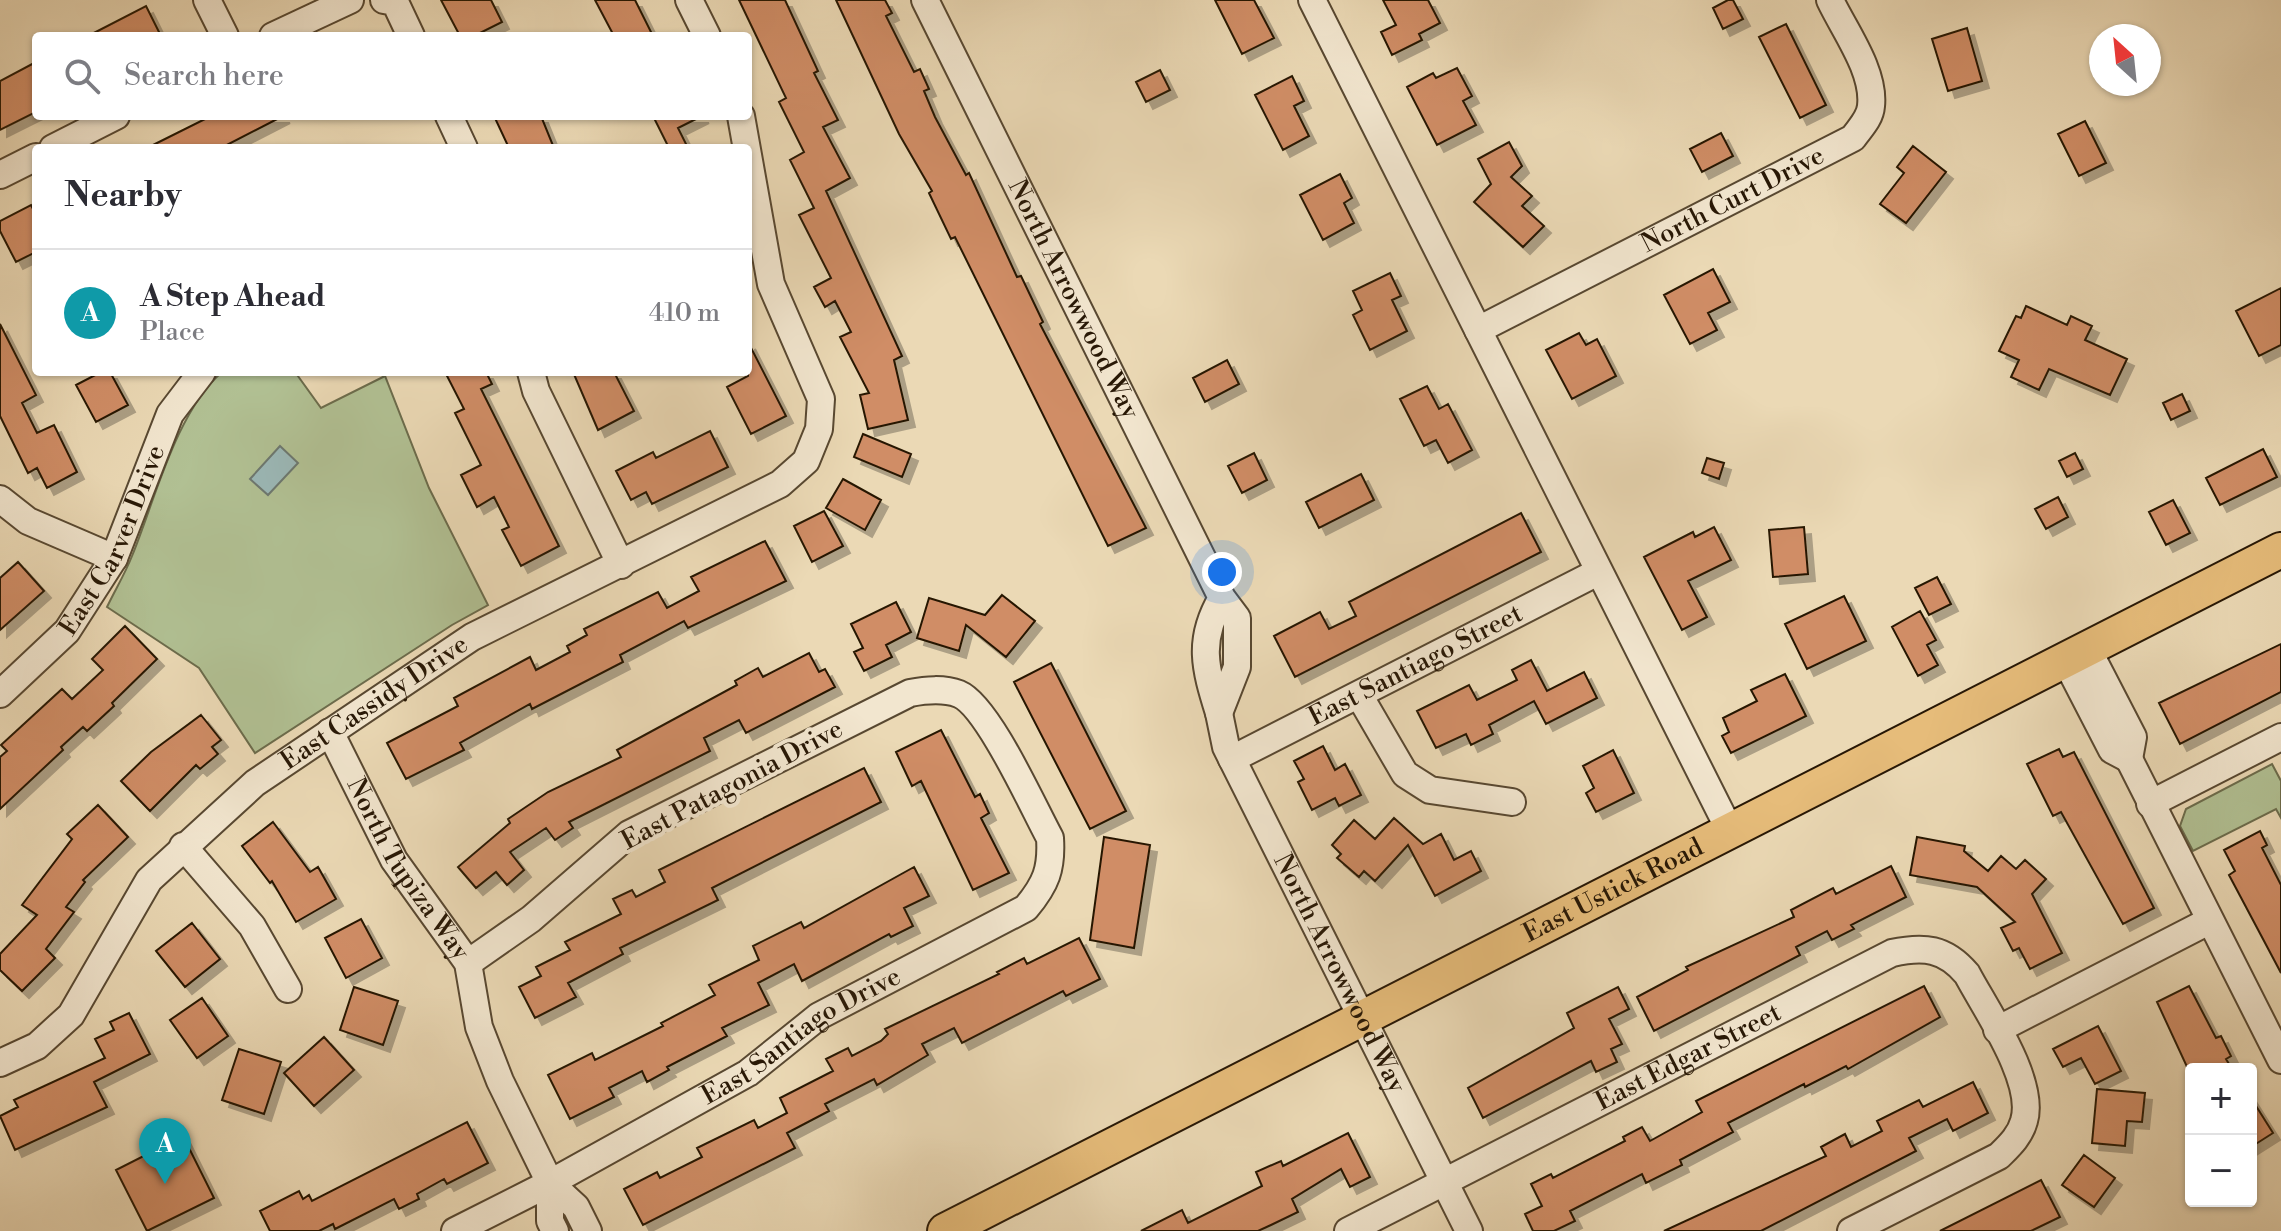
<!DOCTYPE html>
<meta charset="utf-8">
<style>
:root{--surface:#fff;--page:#f7f7f7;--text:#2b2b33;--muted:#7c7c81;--line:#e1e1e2;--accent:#8f2418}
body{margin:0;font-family:"Libre Bodoni",serif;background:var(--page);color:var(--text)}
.controls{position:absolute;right:24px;bottom:24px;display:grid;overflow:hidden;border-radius:8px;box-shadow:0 2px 6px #0004}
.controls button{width:72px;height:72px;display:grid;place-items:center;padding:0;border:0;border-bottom:2px solid var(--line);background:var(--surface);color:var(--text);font:40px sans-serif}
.compass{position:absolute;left:2089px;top:24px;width:72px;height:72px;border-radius:50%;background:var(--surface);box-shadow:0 2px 6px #0004;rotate:333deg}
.you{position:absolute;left:1222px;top:572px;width:28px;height:28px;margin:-20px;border:6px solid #fff;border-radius:50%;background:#1a73e8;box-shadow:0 0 0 12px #1a73e833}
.badge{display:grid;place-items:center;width:52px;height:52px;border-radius:50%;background:var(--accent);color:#fff;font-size:26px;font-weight:700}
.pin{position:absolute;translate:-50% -66px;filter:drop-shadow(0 2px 4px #0008)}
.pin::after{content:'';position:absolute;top:42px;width:28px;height:24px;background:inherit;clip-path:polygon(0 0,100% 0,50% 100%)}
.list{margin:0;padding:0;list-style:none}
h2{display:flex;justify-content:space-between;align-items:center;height:104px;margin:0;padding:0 32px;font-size:34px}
h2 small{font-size:26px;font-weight:400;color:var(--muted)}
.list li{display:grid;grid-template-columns:52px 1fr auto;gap:24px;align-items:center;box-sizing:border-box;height:128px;padding:0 32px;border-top:2px solid var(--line)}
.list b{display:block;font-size:30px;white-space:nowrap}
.list p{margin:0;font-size:26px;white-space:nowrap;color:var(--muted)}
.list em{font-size:26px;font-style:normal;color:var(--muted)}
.icon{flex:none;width:44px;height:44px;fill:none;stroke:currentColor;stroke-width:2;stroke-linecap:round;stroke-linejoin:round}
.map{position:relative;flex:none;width:2281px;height:1231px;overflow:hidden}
.search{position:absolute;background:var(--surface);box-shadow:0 2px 6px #0004;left:32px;top:32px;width:720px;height:88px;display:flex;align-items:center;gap:20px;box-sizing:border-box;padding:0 28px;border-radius:8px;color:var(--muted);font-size:30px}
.panel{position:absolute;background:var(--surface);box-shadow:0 2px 6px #0004;left:32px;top:144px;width:720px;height:232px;border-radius:8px}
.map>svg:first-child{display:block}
.green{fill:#b1c093;stroke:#6c6c4c;stroke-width:2}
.water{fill:#9bb8b7;stroke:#6d7870;stroke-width:2}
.building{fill:#d08d66;stroke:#271705;stroke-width:2;filter:url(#shadow)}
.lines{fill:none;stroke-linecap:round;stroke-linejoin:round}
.minor-casing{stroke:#584831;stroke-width:30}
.major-casing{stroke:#271705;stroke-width:38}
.minor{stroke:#f2e6cf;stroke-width:26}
.major{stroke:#e6bc7a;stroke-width:34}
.labels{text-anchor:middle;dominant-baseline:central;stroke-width:8;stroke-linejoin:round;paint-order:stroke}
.street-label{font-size:26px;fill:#271705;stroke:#f2e6cf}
</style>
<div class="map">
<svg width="2281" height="1231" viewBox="0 0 2281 1231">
<defs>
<filter id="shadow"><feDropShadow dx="7" dy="7" stdDeviation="0" flood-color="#0004"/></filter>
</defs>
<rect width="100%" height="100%" fill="#ebd9b5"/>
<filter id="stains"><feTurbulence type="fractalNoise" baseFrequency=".0025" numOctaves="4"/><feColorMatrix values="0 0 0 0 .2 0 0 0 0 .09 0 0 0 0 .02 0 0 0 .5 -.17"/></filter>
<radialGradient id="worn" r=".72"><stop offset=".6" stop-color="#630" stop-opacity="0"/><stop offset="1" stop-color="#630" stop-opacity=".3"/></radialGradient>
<path class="green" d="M222 372H295L321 408 385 376 429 488 488 605 452 625 255 753 199 668 107 607C115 590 125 574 132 556 155 500 176 412 222 372Z
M2272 764 2281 781V818L2276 809 2193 851 2180 826 2186 809Z"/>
<path class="water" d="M280 446 298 463 268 495 250 479Z"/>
<path class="building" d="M441 0H491L502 22 474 36H460Z
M595 0H635L653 36H614Z
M739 0H785L818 71 814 73 838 120 823 127 850 178 826 191 902 356 894 360 908 420 868 429 860 395 869 393 840 337 851 332 835 301 825 307 814 287 831 278 799 215 814 208 790 160 804 152 779 102 786 98Z
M836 0H885L892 13 886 16 914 72 920 69 929 89 924 91 935 117 966 175 969 173 1017 277 1021 276 1043 322 1040 324 1146 528 1108 546 955 237 951 239 929 193 932 191 899 134Z
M1215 0H1254L1274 38 1242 54Z
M1383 0H1428L1440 23 1419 34 1422 40 1392 55 1381 32 1396 25Z
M1728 0H1733L1743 19 1723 29 1713 8Z
M146 6 161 36H88Z
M1786 24 1826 105 1800 118 1759 37Z
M1967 28 1982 81 1948 91 1932 39Z
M36 62V112L0 130V81Z
M1457 68 1472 96 1463 101 1476 125 1437 145 1407 87 1433 73 1436 78Z
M1160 70 1170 90 1146 102 1136 82Z
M1292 76 1304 101 1294 106 1309 136 1283 150 1255 95Z
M211 116H283L221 148H147Z
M494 116H541L554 148H509Z
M653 116H702L678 128 688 148H669Z
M2085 121 2106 163 2079 176 2058 134Z
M1721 133 1733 156 1702 172 1690 149Z
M1509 142 1522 166 1511 177 1532 196 1522 206 1544 226 1523 247 1474 202 1491 184 1478 159Z
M1913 146 1946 172 1906 223 1880 204 1904 173 1897 167Z
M1340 174 1352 198 1344 203 1354 223 1323 240 1300 195Z
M31 205 36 215V252L16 262 0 231V221Z
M1713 269 1730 302 1708 313 1717 330 1690 344 1664 295Z
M1390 273 1401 296 1392 300 1407 331 1370 350 1353 315 1362 310 1353 291Z
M2281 288V345L2259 356 2236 311Z
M2026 306 2067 325 2071 316 2092 326 2085 340 2127 359 2110 395 2049 369 2039 390 2011 377 2019 360 1999 351 2016 316 2021 318Z
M0 324 36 395 22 403 37 433 54 425 77 472 47 488 37 468 28 473 0 416Z
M1579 333 1586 345 1597 339 1616 376 1572 399 1546 350Z
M748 342 786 416 751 434 727 387 748 376Z
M1227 360 1239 384 1205 402 1193 378Z
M101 372H110L128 405 96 422 76 385Z
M445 372H486L492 384 481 389 559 546 521 566 502 530 509 527 494 497 477 507 461 475 481 465 455 413 464 409Z
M573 372H614L634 411 598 430Z
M1427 386 1439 409 1448 404 1472 450 1448 463 1436 440 1424 446 1400 399Z
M2182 394 2190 411 2171 420 2163 403Z
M710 431 728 467 652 504 646 492 631 500 616 471 653 452 656 458Z
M863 434 911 454 902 477 854 457Z
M2263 449 2277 477 2220 505 2206 478Z
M1254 453 1267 480 1242 493 1228 466Z
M2075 453 2083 469 2067 477 2059 461Z
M1707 458 1724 463 1719 479 1702 473Z
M1361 474 1374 500 1319 528 1306 502Z
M843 479 881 500 865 530 826 508Z
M2058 497 2068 517 2046 529 2035 509Z
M2173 500 2190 533 2166 545 2149 512Z
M824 511 843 546 812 562 794 526Z
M1521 513 1541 552 1295 677 1274 636 1320 612 1329 629 1356 616 1349 602Z
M1714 527 1731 560 1688 581 1707 617 1682 630 1644 557 1693 532 1695 537Z
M1804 527 1808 574 1773 577 1769 530Z
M765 541 786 581 688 628 684 621 620 655 623 662 532 709 530 704 460 743 464 750 406 779 387 743 458 706 454 698 530 657 536 670 570 652 567 646 587 635 584 629 658 592 667 608 699 591 691 577Z
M18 562 44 591 0 630V578Z
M1937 577 1951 604 1929 615 1915 588Z
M1002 595 1035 621 1006 657 966 625 959 651 917 638 929 598 985 615Z
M1844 596 1866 641 1807 669 1785 624Z
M896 602 911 632 886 645 892 657 864 671 854 652 863 648 851 624Z
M1920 611 1936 640 1927 645 1938 665 1918 676 1892 627Z
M125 626 157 659 112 703 114 706 87 731 83 727 61 747 63 750 0 809V757L7 751 1 745 62 689 72 699 103 670 92 659Z
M2281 644V692L2180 744 2159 703Z
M809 653 819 672 825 669 835 687 746 733 739 720 704 738 710 751 569 822 573 828 555 840 546 828 510 852 524 870 507 885 496 872 476 888 458 867 510 823 508 819 548 792 621 757 617 750 737 685 735 681 758 668 763 677Z
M1531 660 1547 691 1584 672 1597 698 1546 724 1534 701 1489 725 1493 734 1471 745 1466 734 1436 748 1417 711 1469 685 1477 700 1517 680 1512 670Z
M1051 663 1126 811 1090 829 1014 682Z
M1785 674 1806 716 1731 753 1722 736 1729 732 1723 718 1757 701 1751 690Z
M201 715 221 740 212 747 218 754 200 769 196 765 150 811 121 781 151 752Z
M941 730 975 797 980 794 989 813 981 818 1009 873 973 890 921 781 912 786 896 752Z
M1323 746 1335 770 1345 764 1361 795 1339 806 1335 798 1312 810 1298 782 1304 779 1294 761Z
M2059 749 2063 757 2074 752 2154 908 2123 924 2061 812 2053 816 2027 764Z
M1613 750 1634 793 1596 812 1586 793 1594 788 1583 766Z
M864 768 881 802 712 888 718 900 620 948 623 954 568 983 576 997 535 1018 519 987 541 976 536 967 570 950 565 942 621 914 613 899 632 890 636 897 665 882 659 870Z
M98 805 128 837 83 880 85 882 66 907 74 912 46 949 55 958 22 991 0 970V954L37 915 22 905 72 839 67 834Z
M1394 818 1423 844 1441 834 1454 860 1471 851 1481 871 1435 896 1408 845 1375 881 1364 871 1359 877 1337 858 1341 854 1332 845 1354 820 1375 839Z
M273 822 310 872 318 867 336 899 296 922 272 881 270 883 242 846Z
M2260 831 2267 845 2262 848 2281 885V973L2229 875 2235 871 2224 850Z
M1104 837 1150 845 1134 948 1090 940Z
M1917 837 1965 846 1964 851 1988 871 2001 856 2016 869 2025 860 2046 879 2032 894 2062 953 2030 969 2019 948 2013 951 2001 928 2015 922 1977 887 1910 875Z
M1891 866 1906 897 1851 925 1854 929 1832 940 1827 931 1796 947 1800 955 1654 1031 1637 997 1688 970 1686 967 1794 917 1791 910 1833 888 1836 894Z
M914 867 929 896 904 908 913 926 891 937 889 934 802 981 794 964 758 983 769 1005 722 1028 727 1036 667 1067 669 1070 647 1082 642 1071 609 1088 614 1097 570 1119 548 1075 592 1053 595 1060 663 1026 661 1023 715 995 709 985 759 960 753 946 801 922 804 928Z
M361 919 382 958 346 978 325 938Z
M192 923 220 959 185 987 156 951Z
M1079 938 1100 979 1066 996 1063 991 962 1043 954 1028 922 1044 928 1055 877 1085 874 1079 825 1104 829 1111 787 1133 795 1148 643 1225 624 1189 657 1172 660 1178 702 1157 697 1148 754 1120 758 1128 787 1113 780 1098 833 1071 826 1059 848 1048 852 1056 881 1041 888 1034 885 1029 999 974 997 972 1024 958 1027 964Z
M1924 986 1940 1017 1848 1069 1846 1066 1805 1087 1804 1084 1728 1123 1733 1132 1680 1160 1682 1165 1646 1183 1642 1174 1570 1211 1575 1221 1554 1231H1533L1525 1214 1542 1206 1531 1184 1551 1174 1553 1178 1625 1141 1623 1137 1642 1127 1650 1141 1702 1112 1696 1101Z
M2189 986 2216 1038 2221 1036 2231 1056 2226 1059 2232 1069H2188L2157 1002Z
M354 987 398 1001 383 1045 340 1030Z
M1618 987 1629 1009 1609 1019 1622 1044 1611 1049 1617 1062 1596 1072 1591 1061 1483 1118 1468 1088 1574 1028 1567 1013Z
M202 998 228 1036 197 1058 170 1020Z
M129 1013 150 1054 94 1082 107 1107 15 1150 0 1116 18 1107 14 1100 105 1058 95 1039 114 1030 110 1022Z
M2098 1026 2121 1071 2095 1084 2081 1058 2063 1067 2053 1049Z
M324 1037 354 1070 314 1106 284 1073Z
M239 1049 281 1062 264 1114 222 1100Z
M1973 1082 1988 1113 1953 1131 1947 1119 1909 1138 1916 1151 1761 1231H1664L1826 1156 1821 1147 1845 1134 1851 1147 1882 1131 1877 1121 1919 1100 1923 1107Z
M2097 1089 2145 1093 2142 1122 2127 1121 2125 1146 2092 1143Z
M2251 1098 2273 1133 2251 1147Z
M467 1122 488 1163 447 1184 444 1179 417 1194 419 1199 399 1209 394 1199 335 1229 333 1224 319 1231H270L260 1211 299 1191 303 1199 309 1195 312 1201Z
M1348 1133 1370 1177 1350 1187 1341 1169 1292 1199 1298 1212 1271 1225 1258 1231H1141L1182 1210 1188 1223 1262 1186 1256 1172 1281 1161 1283 1166Z
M183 1136 214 1198 147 1231 116 1170Z
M2084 1155 2115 1178 2094 1207 2062 1185Z
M2041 1180 2060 1217 2031 1231H1940Z"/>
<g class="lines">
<defs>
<g id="minor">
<path d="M207 0 225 36"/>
<path d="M384 0 395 2 411 36"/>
<path d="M689 0 707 36"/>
<path id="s1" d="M925 0 1222 598 1237 618V667L1219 713C1205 668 1197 640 1222 598"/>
<path d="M1312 0 1730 831"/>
<path d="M273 36 350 0"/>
<path d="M449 116 464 148"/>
<path d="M53 148 116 116"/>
<path d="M0 175 36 157"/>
<path id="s2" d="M1478 330 1853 138C1860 128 1870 119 1871 106 1875 71 1844 30 1830 0"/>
<path d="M531 372 536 391 621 565"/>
<path d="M0 499 28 521 114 558"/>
<path d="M2065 659 2112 750 2129 759 2133 737 2087 648"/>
<path id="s3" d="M0 694 67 631 114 558 170 414 202 372"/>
<path d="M1359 695 1405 774 1430 790 1512 802"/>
<path id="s4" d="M1219 713 1226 747 1469 1231"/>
<path id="s5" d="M330 732 394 860 468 963 479 1027 500 1081 550 1183"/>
<path id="s6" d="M1232 759 1598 572"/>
<path d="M2129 759 2281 1060"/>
<path d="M2150 804 2281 737"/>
<path d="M183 846 252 926 288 989"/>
<path d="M1997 1030 2209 921"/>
<path id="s7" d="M0 1063 37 1046 71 1015 149 880 255 783 472 637 780 484 806 461 819 429 821 399 771 284 741 116"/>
<path id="s8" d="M455 1231 550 1183 748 1073 819 1016 1026 908C1046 884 1052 869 1050 838 1033 807 988 706 959 694 943 688 926 690 910 693L629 834 531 919 468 963"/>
<path d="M555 1231 550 1221V1183L576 1207 588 1231"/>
<path id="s9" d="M1348 1231 1892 953C1924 946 1945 948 1967 974 1986 1010 2036 1081 2024 1121 2020 1136 2009 1146 1999 1156L1851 1231"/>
</g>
<g id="major">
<path id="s10" d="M945 1231 2281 550"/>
</g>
</defs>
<use href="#minor" class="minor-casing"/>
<use href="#major" class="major-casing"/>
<use href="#minor" class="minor"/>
<use href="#major" class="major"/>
</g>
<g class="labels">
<g class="street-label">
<text stroke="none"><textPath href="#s2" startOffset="286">North Curt Drive</textPath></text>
<text stroke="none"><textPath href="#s1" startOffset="334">North Arrowwood Way</textPath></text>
<text stroke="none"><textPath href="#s3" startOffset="194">East Carver Drive</textPath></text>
<text stroke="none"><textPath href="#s6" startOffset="206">East Santiago Street</textPath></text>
<text stroke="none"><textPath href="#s7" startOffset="530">East Cassidy Drive</textPath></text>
<text transform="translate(732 785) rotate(-28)">East Patagonia Drive</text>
<text stroke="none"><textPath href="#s5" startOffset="158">North Tupiza Way</textPath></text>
<text stroke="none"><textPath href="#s10" startOffset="750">East Ustick Road</textPath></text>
<text stroke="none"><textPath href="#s4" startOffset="288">North Arrowwood Way</textPath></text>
<text stroke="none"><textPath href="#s8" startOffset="398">East Santiago Drive</textPath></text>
<text stroke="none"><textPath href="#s9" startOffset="382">East Edgar Street</textPath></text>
</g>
</g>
<rect width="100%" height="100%" filter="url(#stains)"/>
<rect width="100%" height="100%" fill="url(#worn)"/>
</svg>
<div class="controls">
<button>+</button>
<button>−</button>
</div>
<svg class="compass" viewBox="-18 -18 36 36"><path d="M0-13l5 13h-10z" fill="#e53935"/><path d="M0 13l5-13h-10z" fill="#7c7c81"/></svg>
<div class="you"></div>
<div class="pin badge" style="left:165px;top:1184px;background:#0f9aa8">A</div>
<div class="search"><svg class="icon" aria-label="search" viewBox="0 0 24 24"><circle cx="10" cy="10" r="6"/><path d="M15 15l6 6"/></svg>Search here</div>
<section class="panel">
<h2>Nearby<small></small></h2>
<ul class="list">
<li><span class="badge" style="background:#0f9aa8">A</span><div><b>A Step Ahead</b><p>Place</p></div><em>410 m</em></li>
</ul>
</section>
</div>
